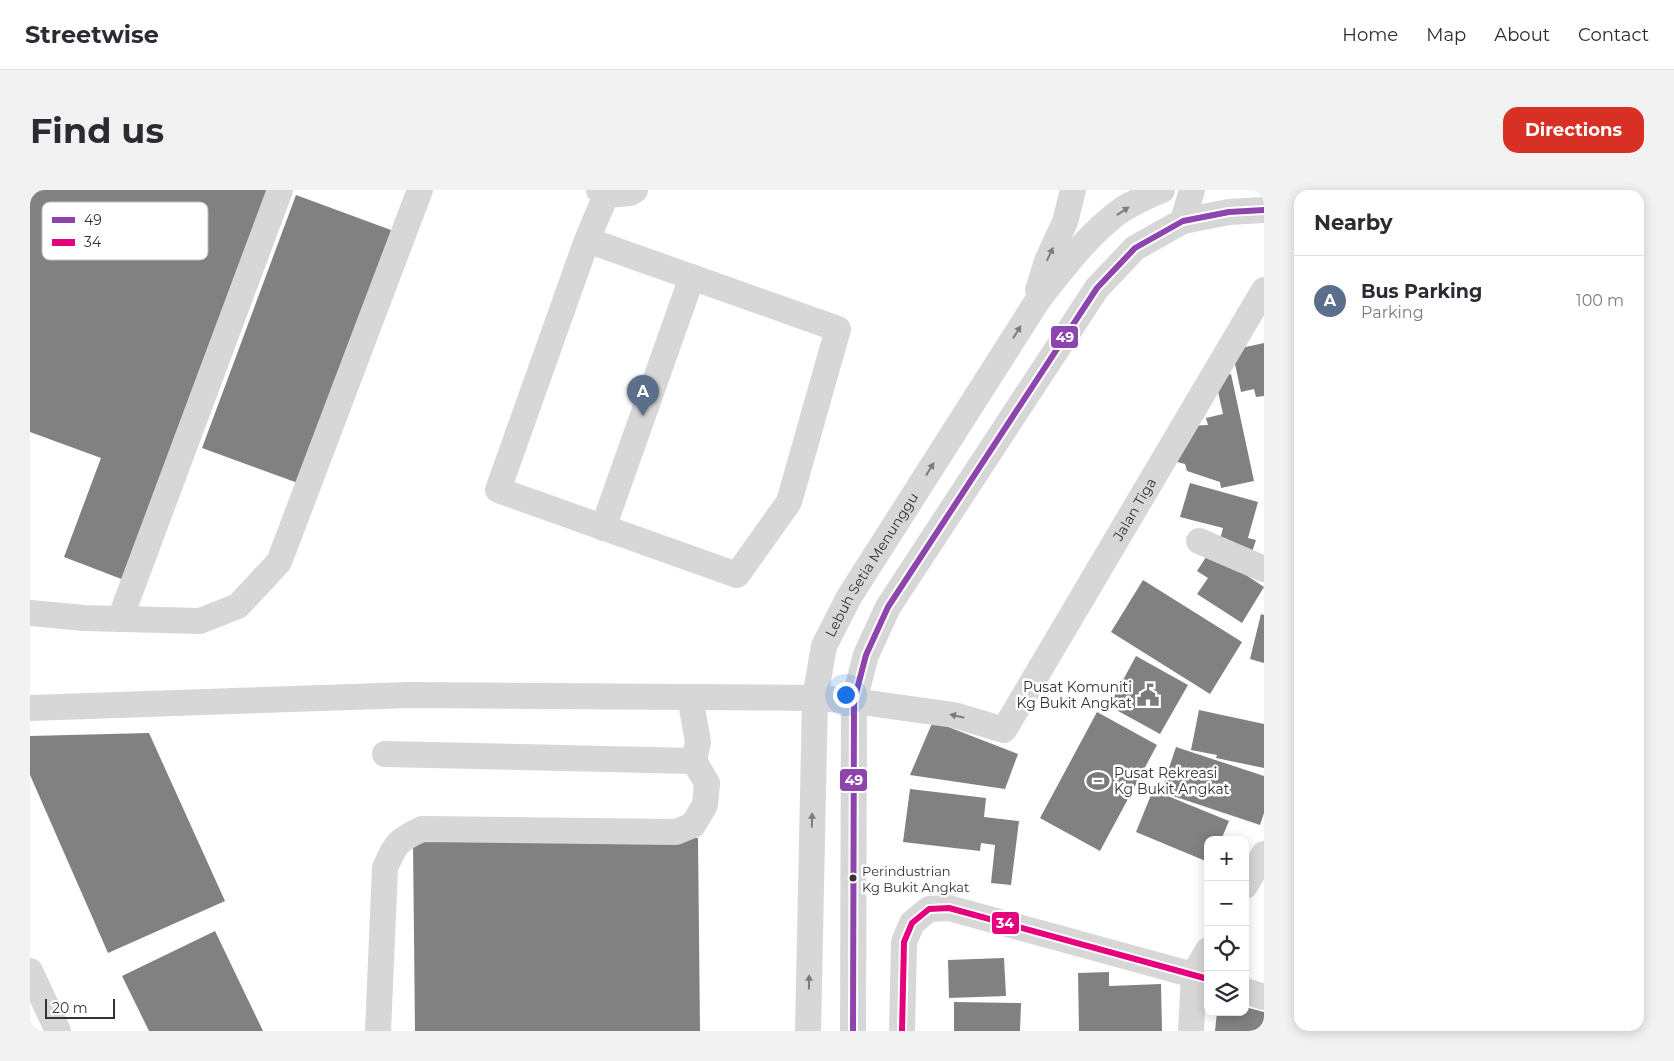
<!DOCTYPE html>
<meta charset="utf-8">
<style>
:root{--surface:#fff;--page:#f2f2f3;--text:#2b2b33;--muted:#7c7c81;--line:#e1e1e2;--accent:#d93025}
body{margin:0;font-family:Montserrat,sans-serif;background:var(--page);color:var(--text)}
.controls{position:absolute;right:15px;bottom:15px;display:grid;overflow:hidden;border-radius:10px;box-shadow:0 2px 12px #0003}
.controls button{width:45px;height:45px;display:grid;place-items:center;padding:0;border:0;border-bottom:1px solid var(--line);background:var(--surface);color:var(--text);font:25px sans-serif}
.scale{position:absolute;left:15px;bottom:12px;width:70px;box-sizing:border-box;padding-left:5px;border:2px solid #333;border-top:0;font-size:14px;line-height:18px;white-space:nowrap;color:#333;-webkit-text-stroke:4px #fff;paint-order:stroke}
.you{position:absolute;left:815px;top:504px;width:18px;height:18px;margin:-12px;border:4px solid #fff;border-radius:50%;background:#1a73e8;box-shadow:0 0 0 8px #1a73e833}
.badge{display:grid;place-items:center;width:32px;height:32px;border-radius:50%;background:var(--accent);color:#fff;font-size:16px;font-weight:700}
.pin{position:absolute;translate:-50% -41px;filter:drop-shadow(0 1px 2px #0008)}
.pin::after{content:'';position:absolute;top:26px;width:18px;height:15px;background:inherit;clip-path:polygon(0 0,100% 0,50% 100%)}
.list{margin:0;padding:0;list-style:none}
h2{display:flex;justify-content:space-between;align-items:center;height:65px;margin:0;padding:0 20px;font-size:21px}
h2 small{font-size:16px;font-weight:400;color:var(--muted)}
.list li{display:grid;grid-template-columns:32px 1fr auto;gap:15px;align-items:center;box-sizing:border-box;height:90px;padding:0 20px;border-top:1px solid var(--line)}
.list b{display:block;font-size:19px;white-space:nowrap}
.list p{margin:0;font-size:16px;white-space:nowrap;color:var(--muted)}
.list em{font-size:16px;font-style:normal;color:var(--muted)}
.icon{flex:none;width:28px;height:28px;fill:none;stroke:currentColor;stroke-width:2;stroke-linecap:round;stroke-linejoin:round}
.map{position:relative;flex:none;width:1234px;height:841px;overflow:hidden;border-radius:15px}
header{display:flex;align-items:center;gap:30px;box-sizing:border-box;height:70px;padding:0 25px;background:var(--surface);border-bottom:1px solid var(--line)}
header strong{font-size:24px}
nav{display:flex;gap:28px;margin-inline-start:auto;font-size:18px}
.intro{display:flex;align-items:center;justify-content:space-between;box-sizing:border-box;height:120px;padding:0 30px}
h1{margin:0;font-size:35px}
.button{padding:12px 22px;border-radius:15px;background:var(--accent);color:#fff;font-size:18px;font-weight:700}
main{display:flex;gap:30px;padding:0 30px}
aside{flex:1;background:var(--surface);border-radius:15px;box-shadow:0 2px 12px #0003}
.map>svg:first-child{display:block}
.building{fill:#818181}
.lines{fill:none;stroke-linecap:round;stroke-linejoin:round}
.minor{stroke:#d7d7d7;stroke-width:26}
.bus-1-casing{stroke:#fff;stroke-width:10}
.bus-2-casing{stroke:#fff;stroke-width:10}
.bus-1{stroke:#8e44ad;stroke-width:6}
.bus-2{stroke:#e5007d;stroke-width:6}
.oneway{fill:#7d7d7d}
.bus-dot{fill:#333;stroke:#fff;stroke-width:2}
.labels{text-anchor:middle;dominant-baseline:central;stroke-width:5;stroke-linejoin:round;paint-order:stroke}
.bus-label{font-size:13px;fill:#333;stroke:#fff;text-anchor:start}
.street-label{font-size:14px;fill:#333;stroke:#fff}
.poi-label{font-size:14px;fill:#333;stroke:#fff;text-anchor:end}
.key{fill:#fff;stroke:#c2c2c2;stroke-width:1}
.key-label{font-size:14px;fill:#333}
.line-badge{stroke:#fff;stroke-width:2}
.badge-label{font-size:14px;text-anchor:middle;font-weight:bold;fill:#fff}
</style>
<header>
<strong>Streetwise</strong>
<nav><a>Home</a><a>Map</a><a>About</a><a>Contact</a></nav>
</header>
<div class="intro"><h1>Find us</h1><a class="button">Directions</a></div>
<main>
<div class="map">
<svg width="1234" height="841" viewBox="0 0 1234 841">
<rect width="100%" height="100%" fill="#fff"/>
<path class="building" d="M0 0H238L94 390 34 367 71 268 0 242Z
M266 5 369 43 276 296 172 258Z
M1234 153V206L1226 207 1224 199 1211 202 1202 160Z
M1201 184 1224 291 1191 298 1190 292 1157 281 1155 274 1147 272 1158 236 1178 235 1176 228 1193 224 1185 188Z
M1160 293 1228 312 1218 348 1226 350 1222 362 1189 353 1193 338 1150 327Z
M1180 361 1234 397 1212 433 1167 404 1178 388 1167 381Z
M1113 390 1212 452 1180 504 1081 442Z
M1231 424 1234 425V473L1220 469Z
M1106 466 1158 495 1130 544 1079 516Z
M1169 520 1234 534V578L1186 568 1187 565 1161 560Z
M1067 522 1127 555 1070 661 1010 628Z
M903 531 988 564 975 599 880 585Z
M119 543 195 711 78 763 0 585V546Z
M1146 557 1234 586V623L1230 635 1131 602Z
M880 599 956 608 954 627 989 631 981 695 961 693 965 655 951 653 950 661 873 652Z
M1123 600 1199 631 1191 650H1178V672L1106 642Z
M668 648 670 841H385L383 651Z
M185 741 233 841H119L92 786Z
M974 768 976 806 919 808 918 770Z
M1079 782V796L1131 794 1132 841H1049L1048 783Z
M924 812 991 813 990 841H924Z
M1215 817 1234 822V841H1185L1187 822H1215Z"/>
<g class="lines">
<g class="minor">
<path d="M576 5 600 3 605 0"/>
<path d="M1153 31 1162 0"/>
<path d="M557 50 808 139 759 312 707 385 468 300 557 50 576 5 569 0"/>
<path d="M1008 100 1017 71 1035 32 1043 0"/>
<path d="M573 338 662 87"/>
<path d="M1169 351 1234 379"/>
<path d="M0 423 54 428 170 431 208 416 249 372 390 0"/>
<path d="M90 429 250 0"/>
<path id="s1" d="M0 518 381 505 785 508 824 511 924 525 974 540 1234 100"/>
<path d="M355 564 664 571 668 552 660 507"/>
<path d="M1215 696 1234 664"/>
<path d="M0 781 28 841"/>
<path d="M1215 801 1234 807"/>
<path d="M348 841 355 678C365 654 368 650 392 639L646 642 663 635 675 615 677 593 664 571"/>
<path id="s2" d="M778 841 785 508 794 456 819 407 1008 110C1033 78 1059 43 1093 19 1105 12 1119 5 1132 0"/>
<path d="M823 841 824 511 836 465 858 417 1067 98 1105 58 1153 31 1199 22 1234 20"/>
<path d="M872 841 874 752 882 733 899 719 919 718 1178 789"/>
<path d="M1161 841 1164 784 1178 760"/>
</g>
<defs>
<path id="bus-1" d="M823 841 824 511 836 465 858 417 1067 98 1105 58 1153 31 1199 22 1234 20"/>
<path id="bus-2" d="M872 841 874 752 882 733 899 719 919 718 1178 789"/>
</defs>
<use href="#bus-1" class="bus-1-casing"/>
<use href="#bus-2" class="bus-2-casing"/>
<use href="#bus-1" class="bus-1"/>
<use href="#bus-2" class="bus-2"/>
</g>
<defs><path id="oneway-solid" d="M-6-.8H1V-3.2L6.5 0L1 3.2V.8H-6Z" transform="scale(1.25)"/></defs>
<g class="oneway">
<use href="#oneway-solid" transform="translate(1093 21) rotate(-34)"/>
<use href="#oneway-solid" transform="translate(1020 64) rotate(-65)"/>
<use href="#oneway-solid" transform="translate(987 142) rotate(-58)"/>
<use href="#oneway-solid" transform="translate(900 279) rotate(-58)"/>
<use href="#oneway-solid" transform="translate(927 526) rotate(-167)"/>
<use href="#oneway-solid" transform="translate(782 630) rotate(-89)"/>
<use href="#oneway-solid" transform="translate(779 792) rotate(-89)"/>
</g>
<defs>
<symbol id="civic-bare" viewBox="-9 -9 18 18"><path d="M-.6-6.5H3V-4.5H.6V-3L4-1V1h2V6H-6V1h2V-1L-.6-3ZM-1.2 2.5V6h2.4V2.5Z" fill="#7a7a7a" stroke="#fff" stroke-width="2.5" paint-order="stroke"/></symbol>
<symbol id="stadium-bare" viewBox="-9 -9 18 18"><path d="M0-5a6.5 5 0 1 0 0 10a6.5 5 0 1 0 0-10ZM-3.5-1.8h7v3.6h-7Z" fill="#7a7a7a" stroke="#fff" stroke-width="2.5" paint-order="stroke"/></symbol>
</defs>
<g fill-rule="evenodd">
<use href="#civic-bare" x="1102" y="489" width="32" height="32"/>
<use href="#stadium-bare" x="1052" y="575" width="32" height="32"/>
</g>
<circle class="bus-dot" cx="823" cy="688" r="4.5"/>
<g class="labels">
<g class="bus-label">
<text x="832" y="681">Perindustrian<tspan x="832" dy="16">Kg Bukit Angkat</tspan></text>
</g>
<g class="street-label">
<text stroke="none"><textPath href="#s1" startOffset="1234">Jalan Tiga</textPath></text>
<text stroke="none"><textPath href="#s2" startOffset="480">Lebuh Setia Menunggu</textPath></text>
</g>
<g class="poi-label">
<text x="1102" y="497">Pusat Komuniti<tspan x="1102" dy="16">Kg Bukit Angkat</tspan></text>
<text x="1084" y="583" text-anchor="start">Pusat Rekreasi<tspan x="1084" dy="16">Kg Bukit Angkat</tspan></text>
</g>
</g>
<rect x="12" y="12" width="166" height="58" rx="8" class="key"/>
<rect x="22" y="27" width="23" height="6" fill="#8e44ad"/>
<rect x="22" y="49" width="23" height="7" fill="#e5007d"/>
<g class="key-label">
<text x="54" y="35">49</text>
<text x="54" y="57">34</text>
</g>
<g class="line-badge">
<rect x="1020" y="135" width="29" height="24" rx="5" fill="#8e44ad"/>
<rect x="809" y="578" width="29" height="24" rx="5" fill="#8e44ad"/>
<rect x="961" y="721" width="29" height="24" rx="5" fill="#e5007d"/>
</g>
<g class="badge-label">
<text x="1035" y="152">49</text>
<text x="824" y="595">49</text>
<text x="975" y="738">34</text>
</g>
</svg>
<div class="controls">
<button>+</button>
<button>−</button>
<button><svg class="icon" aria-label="locate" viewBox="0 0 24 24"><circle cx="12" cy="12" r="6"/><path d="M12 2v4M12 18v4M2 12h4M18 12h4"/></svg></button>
<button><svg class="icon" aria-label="layers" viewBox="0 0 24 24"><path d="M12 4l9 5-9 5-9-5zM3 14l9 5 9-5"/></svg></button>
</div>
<div class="scale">20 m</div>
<div class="you"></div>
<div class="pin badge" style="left:613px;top:226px;background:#5c6f8a">A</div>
</div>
<aside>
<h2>Nearby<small></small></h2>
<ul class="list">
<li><span class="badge" style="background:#5c6f8a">A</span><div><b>Bus Parking</b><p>Parking</p></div><em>100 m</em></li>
</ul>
</aside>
</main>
